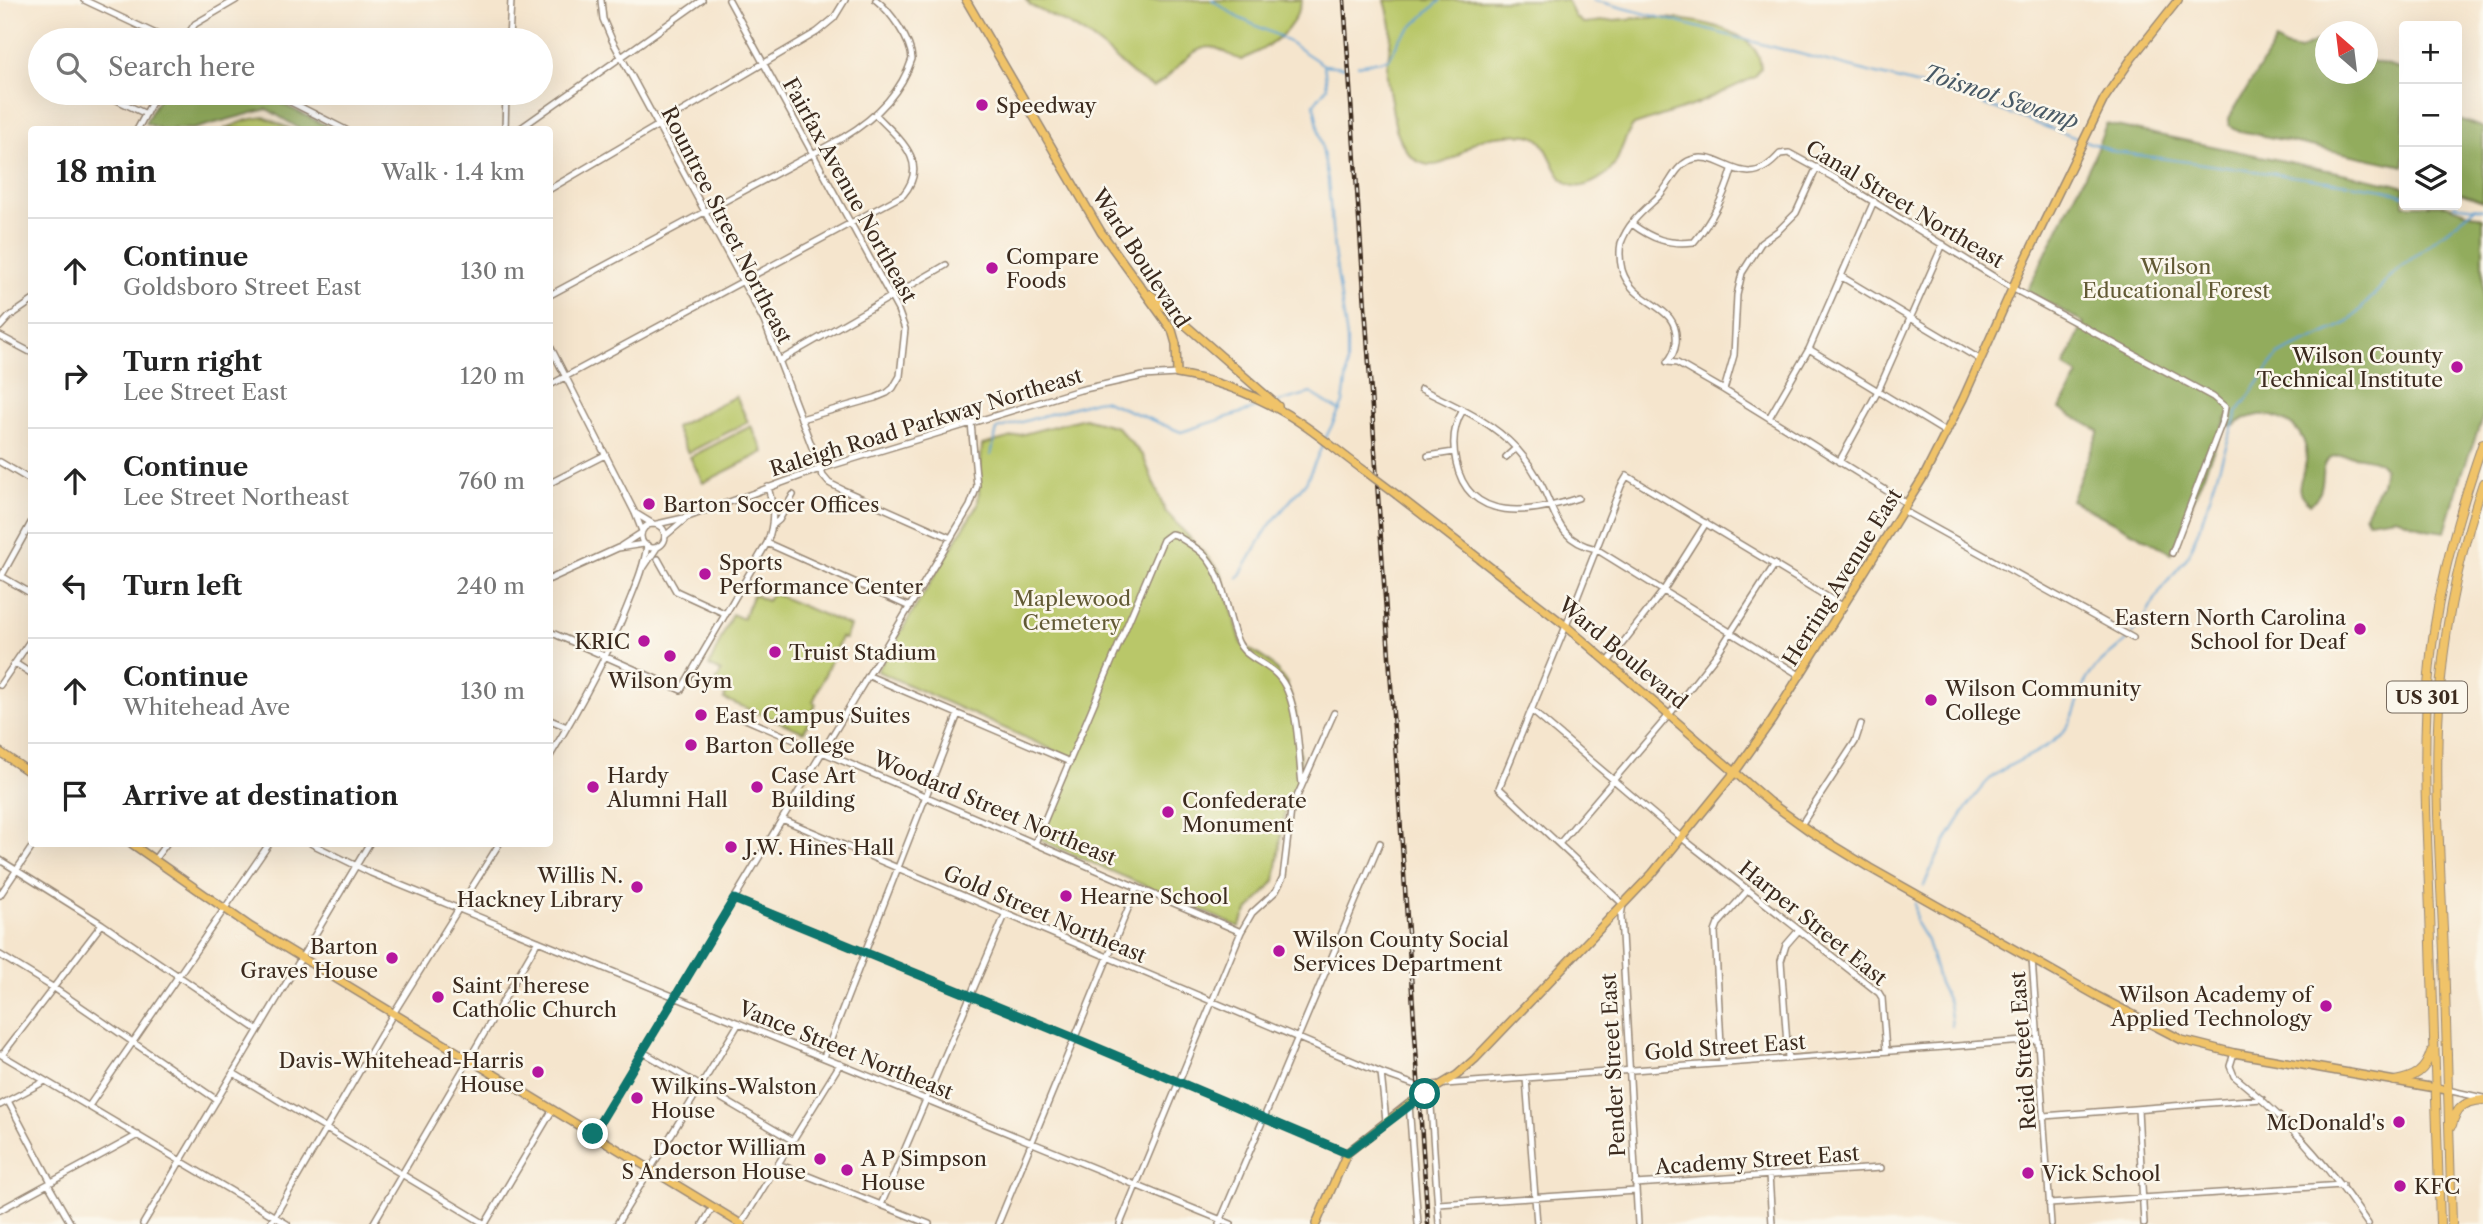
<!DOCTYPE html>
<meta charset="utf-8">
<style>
:root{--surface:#fff;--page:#f6f6f6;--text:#222;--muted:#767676;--line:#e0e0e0}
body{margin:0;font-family:"Libre Caslon Text",serif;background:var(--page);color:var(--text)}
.controls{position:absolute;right:21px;top:21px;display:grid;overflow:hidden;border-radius:7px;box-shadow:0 7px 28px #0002}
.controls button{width:63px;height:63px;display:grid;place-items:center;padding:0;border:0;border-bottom:2px solid var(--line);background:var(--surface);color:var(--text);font:35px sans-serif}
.compass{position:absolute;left:2315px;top:21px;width:63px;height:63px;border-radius:50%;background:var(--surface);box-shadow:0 7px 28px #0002;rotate:332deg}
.stop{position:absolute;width:21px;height:21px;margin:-16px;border:5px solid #0f766e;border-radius:50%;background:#fff}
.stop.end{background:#0f766e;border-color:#fff;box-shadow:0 2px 7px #0008}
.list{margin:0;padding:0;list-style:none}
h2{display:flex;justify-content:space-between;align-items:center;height:91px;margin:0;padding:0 28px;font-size:30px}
h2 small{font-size:23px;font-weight:400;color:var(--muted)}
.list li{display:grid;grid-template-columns:46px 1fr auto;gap:21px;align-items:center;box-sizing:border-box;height:105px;padding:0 28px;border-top:2px solid var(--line)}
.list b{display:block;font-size:26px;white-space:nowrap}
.list p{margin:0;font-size:23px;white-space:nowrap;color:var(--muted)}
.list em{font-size:23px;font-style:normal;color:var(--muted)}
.icon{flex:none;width:38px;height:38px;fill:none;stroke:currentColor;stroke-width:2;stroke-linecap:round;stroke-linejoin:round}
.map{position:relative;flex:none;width:2483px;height:1224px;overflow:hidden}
.search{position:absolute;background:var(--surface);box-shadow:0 7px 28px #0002;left:28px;top:28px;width:525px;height:77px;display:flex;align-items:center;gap:18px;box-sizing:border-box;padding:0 24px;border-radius:38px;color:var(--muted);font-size:26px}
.panel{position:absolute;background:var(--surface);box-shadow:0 7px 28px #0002;left:28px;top:126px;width:525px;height:721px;border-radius:7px}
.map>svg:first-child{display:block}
.green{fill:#b9c769;stroke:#7a7844;stroke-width:2}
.forest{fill:#92ac5d;stroke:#666b3e;stroke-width:2}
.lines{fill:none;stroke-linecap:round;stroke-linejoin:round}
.stream{stroke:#5fa2d3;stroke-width:2}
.minor-casing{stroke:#988876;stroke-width:8}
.major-casing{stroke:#988876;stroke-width:10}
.highway-casing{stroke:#988876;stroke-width:10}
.minor{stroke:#fff;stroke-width:5}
.major{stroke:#f0c369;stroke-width:7}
.highway{stroke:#f0c369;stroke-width:8}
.rail-casing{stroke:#3b2a1e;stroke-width:4.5}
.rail{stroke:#fbf7ec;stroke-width:2;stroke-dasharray:5;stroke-linecap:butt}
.major-bridge-casing{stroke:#988876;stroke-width:10;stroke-linecap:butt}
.major-bridge{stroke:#f0c369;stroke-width:7}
.route{stroke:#0f766e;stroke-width:9}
.poi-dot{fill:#b5179e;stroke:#fbf7ec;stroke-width:2.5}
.labels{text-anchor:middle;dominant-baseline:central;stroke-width:5;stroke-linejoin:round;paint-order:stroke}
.shield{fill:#fbf7ec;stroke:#75685c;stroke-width:2}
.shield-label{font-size:19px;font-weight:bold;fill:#3b2a1e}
.poi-label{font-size:21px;fill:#3b2a1e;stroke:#fbf7ec;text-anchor:start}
.street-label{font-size:21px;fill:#3b2a1e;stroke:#fbf7ec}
.park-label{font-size:21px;fill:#615934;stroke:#fbf7ec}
.water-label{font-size:23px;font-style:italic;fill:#495a66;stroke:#fbf7ec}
</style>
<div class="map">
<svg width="2483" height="1224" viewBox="0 0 2483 1224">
<rect width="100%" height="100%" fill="#fbf7ec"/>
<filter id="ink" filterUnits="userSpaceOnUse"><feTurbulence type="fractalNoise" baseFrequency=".0143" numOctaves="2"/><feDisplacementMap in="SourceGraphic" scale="14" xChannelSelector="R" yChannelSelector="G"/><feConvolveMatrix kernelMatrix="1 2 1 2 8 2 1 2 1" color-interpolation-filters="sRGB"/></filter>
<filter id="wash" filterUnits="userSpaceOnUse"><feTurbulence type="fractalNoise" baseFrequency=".00686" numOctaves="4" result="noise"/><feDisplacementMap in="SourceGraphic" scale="28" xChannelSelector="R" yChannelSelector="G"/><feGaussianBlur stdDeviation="1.57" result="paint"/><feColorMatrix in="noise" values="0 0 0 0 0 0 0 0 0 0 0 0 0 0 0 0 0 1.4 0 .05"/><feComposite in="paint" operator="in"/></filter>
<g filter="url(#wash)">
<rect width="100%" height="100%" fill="#f5e5cd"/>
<path class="green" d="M1026 0H1302C1294 33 1270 47 1241 60 1232 57 1225 51 1216 48 1191 41 1173 79 1153 87 1130 76 1117 58 1097 43 1077 27 1054 17 1031 6Z
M1385 0H1567L1575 17 1583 23C1609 21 1637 16 1664 18 1694 20 1759 28 1761 68L1755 77 1697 104 1634 125C1620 140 1622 163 1605 175 1551 214 1558 142 1532 136 1520 133 1485 135 1475 142 1467 147 1461 154 1453 158 1429 173 1410 163 1399 137 1394 127 1393 112 1391 101 1389 90 1386 79 1387 69 1388 55 1392 41 1391 26 1390 18 1387 9 1385 0Z
M264 117 291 129H224L247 120Z
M736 396 748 422 688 453 675 427Z
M1084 418 1117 427 1143 456 1165 511 1221 572 1242 644 1268 661 1286 681 1295 710 1300 761 1298 783 1285 811 1275 881 1246 913 1239 927 1040 840 1075 760 877 671 978 504 982 445Z
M751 426 764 452 703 483 690 457Z
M772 593 850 626 845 639 841 637 813 702 816 704 804 732 724 699 726 695 713 689 721 672 709 666 732 614 743 619 753 594 767 601Z"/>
<path class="forest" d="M2276 41 2285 47 2300 50 2315 42 2325 46 2326 74H2368V60L2404 70V166L2240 131 2229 125V118Z
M162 93H260L333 129H300L267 109 193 129H161L145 123Z
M2457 118 2483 128V201L2457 192Z
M2106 124 2395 184 2404 187V205H2447L2483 218V416L2462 474 2445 532 2426 529 2396 517 2368 521 2365 514 2381 484 2384 468C2378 459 2371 459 2360 457 2302 447 2338 483 2310 504 2293 491 2300 484 2305 466 2310 448 2302 429 2285 421 2276 417 2268 414 2259 415 2250 417 2240 419 2234 426L2227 425 2226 419 2172 553 2071 500 2099 431 2060 409 2078 375 2064 366 2084 323 2027 291 2093 159Z"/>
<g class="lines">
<path class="stream" d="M1212 0 1239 18 1281 37 1324 65 1344 67
M1593 0 1961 96 2079 139
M1324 65 1327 87 1314 104 1328 180 1334 251 1347 339V374L1343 403 1325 439
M1358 65 1389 59 1400 38 1441 0
M2085 141 2116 152 2385 189 2404 196
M2454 205 2483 209
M1278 402 1311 393 1340 411
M991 455 997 429 1095 401 1103 400 1181 432 1266 405
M1238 578 1269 526 1306 482 1323 444
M2133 634 2143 621 2161 589 2186 559 2201 524 2237 413 2278 355 2349 322 2395 272 2476 207
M1924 886C1934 859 1973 790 1996 774 2019 758 2046 752 2064 731 2075 718 2077 702 2083 687 2091 667 2112 654 2127 640
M1915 903 1916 923 1927 941 1939 983 1949 1003 1952 1026"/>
</g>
</g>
<g filter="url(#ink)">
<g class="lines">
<defs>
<path id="minor" d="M84 0 169 40
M601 0 603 19 612 40 764 321 823 476 829 483 843 490 951 538
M729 0 898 310 905 329 900 376 893 388 887 393 875 398 801 419
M184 40 195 24 236 0
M509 40 511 0
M102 93 146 114
M273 93 346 130
M137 130 157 93
M505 130 506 93
M518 130 702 0
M550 189 817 32 834 18 845 0
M1632 224C1652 239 1668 245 1694 242 1711 222 1725 195 1732 170
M1842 277 1981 360
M550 295 844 137C874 119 901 93 912 59 911 40 890 11 876 0
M0 327 9 317 32 301
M0 336 32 353
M550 346 635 513 642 531
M1809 349 1947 433
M779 361 946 265
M550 385 903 195C931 162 898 138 876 115
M1421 389C1455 406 1490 420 1516 448 1527 460 1536 474 1543 488 1557 517 1559 541 1596 549L1801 676
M1724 390 1734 355 1737 295 1742 273 1761 243 1779 230 1796 213 1817 167
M1463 410C1453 426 1452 444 1456 462 1469 525 1533 513 1578 498
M1769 418 1809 349 1874 201
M1428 456 1454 452
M1506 457 1516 448
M0 462 32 481
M1839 462 1878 391 1943 244
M550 483 605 455
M1908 504 1724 390 1677 363 1667 362C1673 356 1675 351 1676 343 1680 302 1634 308 1622 270 1620 261 1619 252 1621 243 1628 223 1642 212 1657 198 1669 187 1674 168 1688 161 1721 145 1742 198 1780 154L1789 153 1840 181 2012 288 2213 397 2225 407 2223 419 2172 553
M1904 511 2133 638
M635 513 653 524
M657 524 688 517 820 469 1080 390 1143 376 1177 374
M641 536a12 12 0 1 1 24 0a12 12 0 1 1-24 0Z
M773 525 779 520 793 495
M665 536 684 520
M767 543 910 607
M621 546 641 533
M658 559 676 591 726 614
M644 567 658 546
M1 576 32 594
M1 577 32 521
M550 579 618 548 644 544
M550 632 681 690 767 543C775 522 774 508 768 487
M1608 662 1663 591 1706 523
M15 663 32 674
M869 676 1070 762
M0 685 32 638
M1531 710 1682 838 1879 993 1882 998 1886 1051
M736 715 1241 932
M550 720 567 727
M550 756C579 708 606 660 627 607 635 587 644 567 647 545
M782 819 1381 1073 1418 1086 2038 1040
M1801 825 1855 742 1861 724
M1035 843 1163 540 1171 534 1176 535C1186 542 1198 548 1206 557 1226 579 1226 616 1238 642 1245 658 1267 663 1278 676 1299 698 1298 754 1302 784
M312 844 371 873 1231 1224
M1559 844 1669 715 1717 654 1775 564
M0 860 102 924 258 1030
M154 860 166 844
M0 895 34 844
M734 899 1074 1038 1347 1153
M0 955 54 988 217 1100
M2032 959 2051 1224
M643 1052 792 1140
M2234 1053 2230 1066 2234 1076C2287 1119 2330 1167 2368 1224
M0 1054 287 1224
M2 1055 102 924
M824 1057 958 714
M1788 1058 1781 961 1786 945 1799 930
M1722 1063 1715 932 1718 924 1748 890
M233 1073 485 1224 552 1111
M1381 1073 1386 1121
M1526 1078 1537 1224
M2447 1090 2483 1098
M1430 1091 1439 1224
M8 1101 51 1182
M1409 1104 1418 1224
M0 1105 45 1081
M89 1106 269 844
M2138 1109 2144 1224
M2044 1116 2262 1099
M593 1134 970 506 977 486 971 423
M778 1164 929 1224
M1769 1175 1772 1224
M48 1184 71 1224
M1635 1184 1881 1168
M1438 1204 1636 1191
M2049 1204 2342 1185
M881 1205 1005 915
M0 1210 138 1135
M143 1224 369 844
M270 1224 393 1014 499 844
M373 1224 538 941
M617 1224 739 1023
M703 1224 713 1207
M741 1224 840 1064
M998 1224 1137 887
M1120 1224 1241 932 1252 913 1276 891 1283 877 1291 810 1334 713
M1219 1224 1380 843
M1638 1224 1621 916 1623 904 1499 788 1566 626 1621 486 1627 476 1844 607"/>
<path id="major" d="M966 0 1101 232 1172 330 1176 344 1177 374C1215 380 1251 393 1285 413 1313 429 1338 452 1365 471
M1150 294 1278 406
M1397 495 1566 626 1768 801 1811 832 1870 868 2097 996 2182 1040 2234 1053 2447 1090
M0 752 32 774
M132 844 251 927 741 1224
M1316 1224 1347 1153 1409 1104 1457 1075 1475 1059 1652 874 1735 772 1772 720 1924 476 1963 399 2021 269 2104 99 2132 58 2178 0"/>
<path id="highway" d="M2395 1081C2415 1077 2425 1072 2431 1052
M2452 1125C2457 1106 2464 1102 2483 1100
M2440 1224C2437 1120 2434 1016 2430 912 2427 830 2421 746 2430 664 2437 589 2458 514 2483 443
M2452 1224C2449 1134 2447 1044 2444 954 2441 872 2434 788 2439 706 2443 630 2459 555 2483 483"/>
</defs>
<use href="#minor" class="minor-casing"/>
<use href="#major" class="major-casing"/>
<use href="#highway" class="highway-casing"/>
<use href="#minor" class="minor"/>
<use href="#major" class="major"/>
<use href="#highway" class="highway"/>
<defs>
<path id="rail" d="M1344 0 1428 1224"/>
</defs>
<use href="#rail" class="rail-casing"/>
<use href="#rail" class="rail"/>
<defs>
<path id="major-bridge" d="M1365 471 1397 495"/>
</defs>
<use href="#major-bridge" class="major-bridge-casing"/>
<use href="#major-bridge" class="major-bridge"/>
</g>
</g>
<g class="lines" filter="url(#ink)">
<path class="route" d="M593 1134 734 899 1074 1038 1347 1153 1425 1094"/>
</g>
<g class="poi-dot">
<circle cx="982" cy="105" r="7"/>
<circle cx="992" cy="268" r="7"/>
<circle cx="2457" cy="367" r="7"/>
<circle cx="649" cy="504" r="7"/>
<circle cx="705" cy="574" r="7"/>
<circle cx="2360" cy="629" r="7"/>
<circle cx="644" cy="641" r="7"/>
<circle cx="775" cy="652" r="7"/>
<circle cx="670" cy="656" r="7"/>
<circle cx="1931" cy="700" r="7"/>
<circle cx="701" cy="715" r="7"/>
<circle cx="691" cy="745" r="7"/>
<circle cx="593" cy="787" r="7"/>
<circle cx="757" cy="787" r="7"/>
<circle cx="1168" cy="812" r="7"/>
<circle cx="731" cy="847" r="7"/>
<circle cx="637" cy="887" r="7"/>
<circle cx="1066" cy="896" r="7"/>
<circle cx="1279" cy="951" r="7"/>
<circle cx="392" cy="958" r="7"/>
<circle cx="438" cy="997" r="7"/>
<circle cx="2326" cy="1006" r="7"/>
<circle cx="538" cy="1072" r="7"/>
<circle cx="637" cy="1098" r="7"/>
<circle cx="2399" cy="1122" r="7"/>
<circle cx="820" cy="1159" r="7"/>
<circle cx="847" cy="1170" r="7"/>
<circle cx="2028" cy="1173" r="7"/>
<circle cx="2400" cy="1186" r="7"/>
</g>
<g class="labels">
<rect class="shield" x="2387" y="681.5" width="80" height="31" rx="5"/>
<g class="shield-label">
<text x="2427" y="697">US 301</text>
</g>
<g class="poi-label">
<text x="996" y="105">Speedway</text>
<text x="1006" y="256">Compare<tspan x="1006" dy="24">Foods</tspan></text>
<text x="2443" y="355" text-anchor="end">Wilson County<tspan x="2443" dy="24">Technical Institute</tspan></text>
<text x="663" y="504">Barton Soccer Offices</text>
<text x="719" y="562">Sports<tspan x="719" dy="24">Performance Center</tspan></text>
<text x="2346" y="617" text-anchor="end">Eastern North Carolina<tspan x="2346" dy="24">School for Deaf</tspan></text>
<text x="630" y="641" text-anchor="end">KRIC</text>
<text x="789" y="652">Truist Stadium</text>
<text x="670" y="680" text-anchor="middle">Wilson Gym</text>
<text x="1945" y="688">Wilson Community<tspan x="1945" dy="24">College</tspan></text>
<text x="715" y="715">East Campus Suites</text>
<text x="705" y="745">Barton College</text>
<text x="607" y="775">Hardy<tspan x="607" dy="24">Alumni Hall</tspan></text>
<text x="771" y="775">Case Art<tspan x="771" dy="24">Building</tspan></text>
<text x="1182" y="800">Confederate<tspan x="1182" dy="24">Monument</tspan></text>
<text x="745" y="847">J.W. Hines Hall</text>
<text x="623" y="875" text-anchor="end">Willis N.<tspan x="623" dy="24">Hackney Library</tspan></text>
<text x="1080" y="896">Hearne School</text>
<text x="1293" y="939">Wilson County Social<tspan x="1293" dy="24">Services Department</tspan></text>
<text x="378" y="946" text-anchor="end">Barton<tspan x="378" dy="24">Graves House</tspan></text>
<text x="452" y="985">Saint Therese<tspan x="452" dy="24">Catholic Church</tspan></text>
<text x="2312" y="994" text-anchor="end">Wilson Academy of<tspan x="2312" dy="24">Applied Technology</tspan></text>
<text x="524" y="1060" text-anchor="end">Davis-Whitehead-Harris<tspan x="524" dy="24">House</tspan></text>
<text x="651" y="1086">Wilkins-Walston<tspan x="651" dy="24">House</tspan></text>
<text x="2385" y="1122" text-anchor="end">McDonald's</text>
<text x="806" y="1147" text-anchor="end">Doctor William<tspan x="806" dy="24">S Anderson House</tspan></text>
<text x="861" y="1158">A P Simpson<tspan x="861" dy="24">House</tspan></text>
<text x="2042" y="1173">Vick School</text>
<text x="2414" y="1186">KFC</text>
</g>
<g class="street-label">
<text transform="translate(850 190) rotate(61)">Fairfax Avenue Northeast</text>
<text transform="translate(1905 204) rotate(31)">Canal Street Northeast</text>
<text transform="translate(727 225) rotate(63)">Rountree Street Northeast</text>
<text transform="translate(1141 258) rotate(57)">Ward Boulevard</text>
<text transform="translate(926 422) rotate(-17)">Raleigh Road Parkway Northeast</text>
<text transform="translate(1842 577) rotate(-58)">Herring Avenue East</text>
<text transform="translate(1623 653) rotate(40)">Ward Boulevard</text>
<text transform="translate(995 808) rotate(23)">Woodard Street Northeast</text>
<text transform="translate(1045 914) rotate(23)">Gold Street Northeast</text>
<text transform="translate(1813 923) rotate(39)">Harper Street East</text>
<text transform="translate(1725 1047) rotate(-4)">Gold Street East</text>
<text transform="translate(846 1050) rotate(22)">Vance Street Northeast</text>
<text transform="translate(2023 1051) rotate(-94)">Reid Street East</text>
<text transform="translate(1613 1065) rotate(-93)">Pender Street East</text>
<text transform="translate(1757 1160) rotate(-4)">Academy Street East</text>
</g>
<g class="park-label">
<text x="2176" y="266">Wilson<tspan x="2176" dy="24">Educational Forest</tspan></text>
<text x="1072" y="598">Maplewood<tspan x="1072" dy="24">Cemetery</tspan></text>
</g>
<g class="water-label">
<text transform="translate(2001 97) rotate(18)">Toisnot Swamp</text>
</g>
</g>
</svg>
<div class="controls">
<button>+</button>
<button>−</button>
<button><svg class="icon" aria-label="layers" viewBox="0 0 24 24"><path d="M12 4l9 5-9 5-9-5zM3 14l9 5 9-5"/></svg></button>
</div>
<svg class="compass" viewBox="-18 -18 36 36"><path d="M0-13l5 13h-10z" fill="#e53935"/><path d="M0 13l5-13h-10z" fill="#767676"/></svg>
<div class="stop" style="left:1425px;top:1094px"></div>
<div class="stop end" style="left:593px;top:1134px"></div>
<div class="search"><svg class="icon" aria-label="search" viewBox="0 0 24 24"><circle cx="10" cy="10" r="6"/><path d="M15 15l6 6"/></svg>Search here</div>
<section class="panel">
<h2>18 min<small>Walk · 1.4 km</small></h2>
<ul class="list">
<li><svg class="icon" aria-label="ahead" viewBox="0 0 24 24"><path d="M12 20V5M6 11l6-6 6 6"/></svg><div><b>Continue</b><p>Goldsboro Street East</p></div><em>130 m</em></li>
<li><svg class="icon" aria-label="right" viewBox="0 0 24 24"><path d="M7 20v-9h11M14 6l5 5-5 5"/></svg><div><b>Turn right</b><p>Lee Street East</p></div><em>120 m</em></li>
<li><svg class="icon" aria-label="ahead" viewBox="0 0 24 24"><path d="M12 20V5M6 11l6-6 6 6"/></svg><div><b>Continue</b><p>Lee Street Northeast</p></div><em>760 m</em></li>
<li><svg class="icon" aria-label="left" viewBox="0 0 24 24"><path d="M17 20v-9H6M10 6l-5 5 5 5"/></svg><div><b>Turn left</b></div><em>240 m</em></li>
<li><svg class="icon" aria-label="ahead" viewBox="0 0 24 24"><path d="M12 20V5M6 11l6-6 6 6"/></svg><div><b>Continue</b><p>Whitehead Ave</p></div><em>130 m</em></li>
<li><svg class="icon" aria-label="arrive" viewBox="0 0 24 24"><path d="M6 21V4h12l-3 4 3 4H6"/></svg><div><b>Arrive at destination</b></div></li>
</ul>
</section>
</div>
